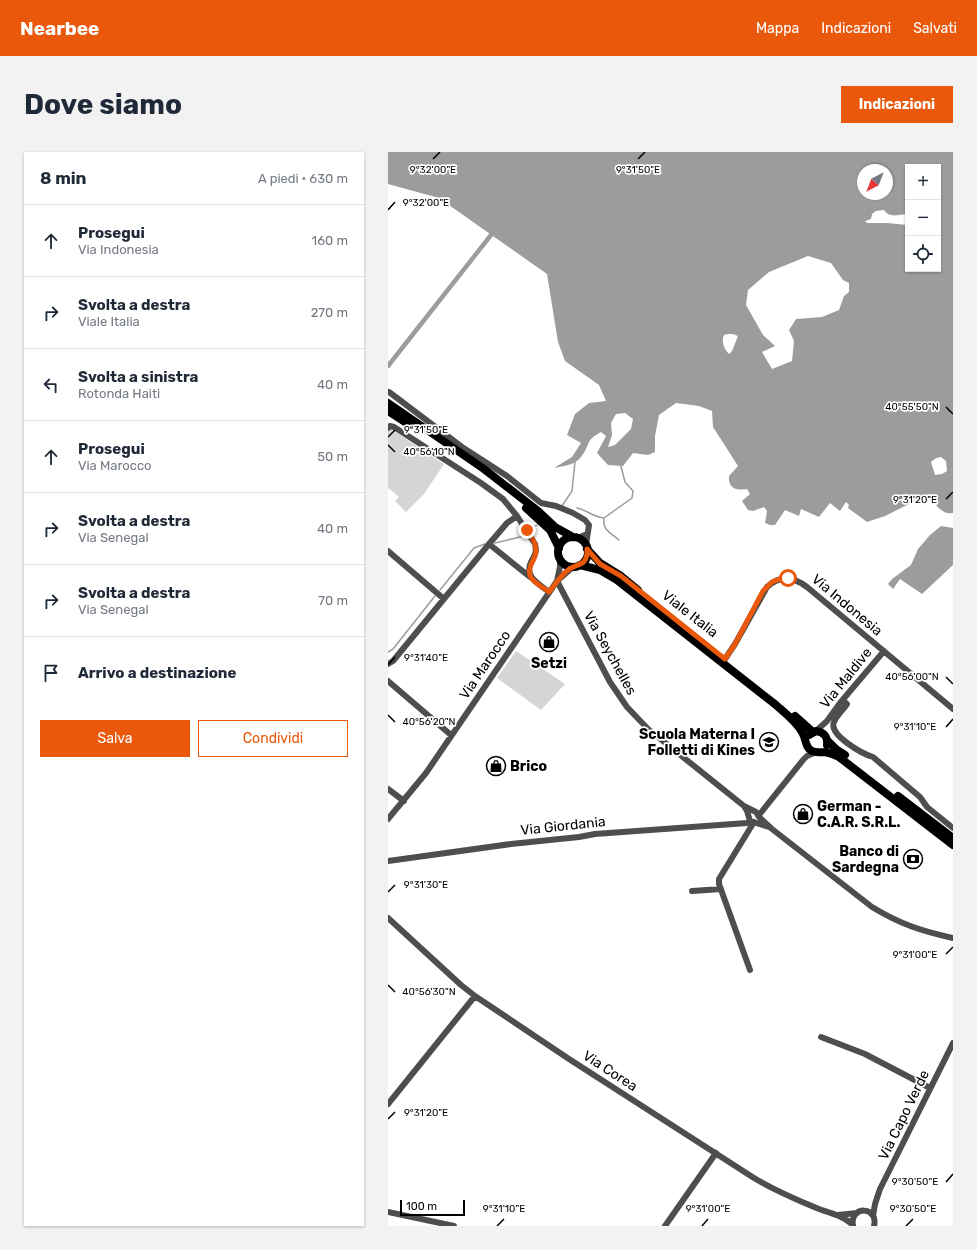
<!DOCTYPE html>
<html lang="it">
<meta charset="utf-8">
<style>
:root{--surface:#fff;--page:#f2f2f3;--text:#1f2937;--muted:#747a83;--line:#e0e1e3;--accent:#ea580c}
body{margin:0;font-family:Rubik,sans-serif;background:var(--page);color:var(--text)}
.controls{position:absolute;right:12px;top:12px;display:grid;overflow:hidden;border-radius:0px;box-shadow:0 1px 3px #0004}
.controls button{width:36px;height:36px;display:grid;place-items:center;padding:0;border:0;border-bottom:1px solid var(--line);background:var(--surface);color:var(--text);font:20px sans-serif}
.compass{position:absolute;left:469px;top:12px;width:36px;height:36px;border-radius:50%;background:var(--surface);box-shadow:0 1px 3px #0004;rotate:222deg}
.scale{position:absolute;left:12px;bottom:10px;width:65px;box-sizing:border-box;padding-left:4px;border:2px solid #000;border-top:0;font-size:11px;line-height:14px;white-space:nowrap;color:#000;-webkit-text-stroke:3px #fff;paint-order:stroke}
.stop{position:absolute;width:12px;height:12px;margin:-9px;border:3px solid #ea580c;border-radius:50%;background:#fff}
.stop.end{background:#ea580c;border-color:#fff;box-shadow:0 1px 4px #0008}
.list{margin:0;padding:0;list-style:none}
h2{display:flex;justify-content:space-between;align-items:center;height:52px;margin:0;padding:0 16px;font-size:17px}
h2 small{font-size:13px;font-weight:400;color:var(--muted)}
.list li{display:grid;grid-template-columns:26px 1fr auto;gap:12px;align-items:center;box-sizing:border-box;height:72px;padding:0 16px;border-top:1px solid var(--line)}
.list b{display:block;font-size:15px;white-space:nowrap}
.list p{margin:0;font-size:13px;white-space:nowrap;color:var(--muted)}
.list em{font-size:13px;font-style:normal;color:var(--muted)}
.actions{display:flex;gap:8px;padding:12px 16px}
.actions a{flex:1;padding:9px 0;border:1px solid var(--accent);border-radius:0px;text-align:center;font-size:14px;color:var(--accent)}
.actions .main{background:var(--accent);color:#fff}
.icon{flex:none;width:22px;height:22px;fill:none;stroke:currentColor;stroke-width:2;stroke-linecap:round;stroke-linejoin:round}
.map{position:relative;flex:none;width:565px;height:1074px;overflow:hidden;border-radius:0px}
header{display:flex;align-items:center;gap:24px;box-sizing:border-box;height:56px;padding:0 20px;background:var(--accent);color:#fff}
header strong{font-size:19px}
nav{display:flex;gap:22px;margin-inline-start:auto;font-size:14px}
.intro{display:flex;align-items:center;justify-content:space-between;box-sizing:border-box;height:96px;padding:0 24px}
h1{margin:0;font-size:28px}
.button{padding:10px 18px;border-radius:0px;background:var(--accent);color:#fff;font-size:14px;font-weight:700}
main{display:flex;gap:24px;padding:0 24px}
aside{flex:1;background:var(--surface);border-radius:0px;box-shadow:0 1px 3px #0004}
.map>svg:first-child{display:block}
.green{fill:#d5d5d5}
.water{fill:#9c9c9c;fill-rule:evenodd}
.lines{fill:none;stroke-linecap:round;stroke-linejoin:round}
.stream{stroke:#9c9c9c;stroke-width:1.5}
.canal{stroke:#9c9c9c;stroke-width:4.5}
.minor{stroke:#4e4e4e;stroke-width:6}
.major{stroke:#000;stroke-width:8}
.route{stroke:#ea580c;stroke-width:5}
.ticks{fill:none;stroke:#000;stroke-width:1.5}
.labels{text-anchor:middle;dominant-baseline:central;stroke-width:3.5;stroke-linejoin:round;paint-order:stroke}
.street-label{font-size:14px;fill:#000;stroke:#fff}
.poi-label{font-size:14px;font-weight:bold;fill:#000;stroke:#fff;text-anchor:end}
.ticks-label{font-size:10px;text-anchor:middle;fill:#000;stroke:#fff;stroke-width:3.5;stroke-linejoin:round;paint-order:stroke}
</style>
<header>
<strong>Nearbee</strong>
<nav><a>Mappa</a><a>Indicazioni</a><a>Salvati</a></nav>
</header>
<div class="intro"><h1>Dove siamo</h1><a class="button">Indicazioni</a></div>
<main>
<aside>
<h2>8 min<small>A piedi · 630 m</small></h2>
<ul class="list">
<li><svg class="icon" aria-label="ahead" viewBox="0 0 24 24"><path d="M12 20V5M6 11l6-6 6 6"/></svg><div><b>Prosegui</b><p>Via Indonesia</p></div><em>160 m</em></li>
<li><svg class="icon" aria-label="right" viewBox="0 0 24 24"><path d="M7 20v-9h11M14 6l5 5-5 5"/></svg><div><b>Svolta a destra</b><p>Viale Italia</p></div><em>270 m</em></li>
<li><svg class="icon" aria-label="left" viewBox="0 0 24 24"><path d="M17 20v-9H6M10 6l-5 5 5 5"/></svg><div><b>Svolta a sinistra</b><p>Rotonda Haiti</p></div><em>40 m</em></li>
<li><svg class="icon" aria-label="ahead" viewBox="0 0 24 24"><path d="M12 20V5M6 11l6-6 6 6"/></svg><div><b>Prosegui</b><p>Via Marocco</p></div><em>50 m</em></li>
<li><svg class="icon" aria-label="right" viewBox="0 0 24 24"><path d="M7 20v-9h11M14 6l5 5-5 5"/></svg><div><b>Svolta a destra</b><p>Via Senegal</p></div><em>40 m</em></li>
<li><svg class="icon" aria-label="right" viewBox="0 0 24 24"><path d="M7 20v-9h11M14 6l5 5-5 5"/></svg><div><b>Svolta a destra</b><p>Via Senegal</p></div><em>70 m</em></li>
<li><svg class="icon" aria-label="arrive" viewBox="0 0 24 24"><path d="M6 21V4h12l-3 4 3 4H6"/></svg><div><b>Arrivo a destinazione</b></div></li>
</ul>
<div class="actions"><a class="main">Salva</a><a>Condividi</a></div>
</aside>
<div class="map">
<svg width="565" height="1074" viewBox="0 0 565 1074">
<rect width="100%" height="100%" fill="#fff"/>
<path class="green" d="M1 276 56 312 36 342 18 360 7 349 11 345 0 336V277Z
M128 499 177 532 153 558 109 526Z"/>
<path class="water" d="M0 0H565V361C551 364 547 346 535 345L497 364 479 370 460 356 461 353 458 350 452 359 442 351 431 365 413 357 411 364 397 358 387 373H382L377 371 379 359 376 355 365 359 360 358 354 349 362 342 359 337C348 339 340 336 341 324L350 314 325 275 324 259 311 254 288 251 271 263 267 284V300L260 303 245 301 235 314 220 313 209 301 218 284 213 280C196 289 203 293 193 305 187 313 176 314 166 316L184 305 193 291 179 283 187 262 201 251 218 249 211 233 177 209 170 190 159 122 51 46 0 32ZM520 15H550V117H520V73L499 71H479L477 69 483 67 484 62 488 59 496 58C501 66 510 63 518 62L520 60ZM475 18H499V42H475ZM420 104 443 111 455 128 461 131V140L456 144 451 158 434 165 408 167 401 178 406 189 404 209 384 217 374 200 387 194 375 183 358 153 360 138 381 120ZM340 182H345L350 184 344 199 341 202C336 197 333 189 336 183ZM237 261 245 267 243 277 227 293 220 295 224 283 223 271 228 262ZM553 305 558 309 559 319 554 322 547 323 543 310 548 306Z
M553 374 565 376V413L534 442 512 427 505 437 500 432 504 427 523 413 530 397 542 383Z"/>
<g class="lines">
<path class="stream" d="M174 354 184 339 187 310
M189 356C199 358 205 365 216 366L244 346 245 339 237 330 233 314
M216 366C214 378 223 381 231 388
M140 379 149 373
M107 391 132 385 137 382
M52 438 86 396 97 392
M0 500 5 497 47 444"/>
<path class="canal" d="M0 214 103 83"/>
<path class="minor" d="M1 240 74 295 119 324 153 351 168 354 185 361 197 368 201 373 198 393
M0 276 2 274 6 275 93 331 115 347 129 364 147 392C149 400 147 403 143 410 136 425 151 432 161 440
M190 386 199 382
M101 392 142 425
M0 399 56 447
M169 429 222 530 239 555 260 577 356 654 368 660 371 665 384 677 484 755C512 772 533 779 565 786
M169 429 172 415V407
M337 507 347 492 379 435C392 423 406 425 419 435L565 557
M0 512 5 509 101 392 119 371 129 364
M0 529 63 583
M455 548 459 552C455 558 448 564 446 570 440 583 475 602 485 605L532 645 539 655 565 676
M428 579 439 569 452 551 496 499
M0 637 16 649
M356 654 359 659 362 669 381 675
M371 663 415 608 419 604 428 600
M0 667 38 621 169 429 185 415
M0 709 123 692 191 685 207 682 359 671 362 669
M304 739 333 737
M0 766 73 833 87 844 181 907 366 1026C386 1038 409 1048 431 1057 443 1061 455 1064 465 1073
M362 818 331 732V727L366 670
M433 885 477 902 542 936
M0 952 87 844
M0 1060 66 1074
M450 1063 469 1061
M485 1064 487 1052 492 1037 565 891
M277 1074 328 1001
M465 1074C461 1053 491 1054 486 1074"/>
<path class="major" d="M0 251 96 317 150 359 167 375 185 385
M0 259 23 274
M138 356 162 378 171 396
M170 400a15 15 0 1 1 30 0a15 15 0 1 1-30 0Z
M199 397 212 411 233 424 250 438
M192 413 212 418 229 428 388 553C397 561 408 569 414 580 418 586 417 596 424 599 428 601 432 600 437 600 442 601 447 603 451 605L565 693
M407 564 425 580
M421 583 428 579C436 580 440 585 439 593
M439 588 449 598 457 603
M510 644 565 686"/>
</g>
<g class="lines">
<path class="route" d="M139 378C143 384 148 390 148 398 149 408 136 416 144 427 148 432 156 436 161 440 167 433 172 424 180 418 189 411 200 415 199 397L212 412 233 424 337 507 347 492 375 439 384 430 394 426H400"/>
</g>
<path class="ticks" d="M45 7 52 0M250 7 257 0M0 58 7 50M558 255 565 262M0 285 7 278M0 293 7 300M558 347 565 340M0 513 7 505M558 525 565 532M0 563 7 570M558 575 565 567M0 740 7 733M558 802 565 795M0 833 7 840M0 967 7 960M558 1030 565 1022M109 1074 116 1067M314 1074 320 1067M518 1074 525 1067"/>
<defs>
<symbol id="shop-ring" viewBox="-11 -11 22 22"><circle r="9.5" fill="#fff" stroke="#000" stroke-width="1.5"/><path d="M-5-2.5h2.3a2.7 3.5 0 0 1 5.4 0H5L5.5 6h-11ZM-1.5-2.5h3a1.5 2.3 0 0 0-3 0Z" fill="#000"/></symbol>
<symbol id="school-ring" viewBox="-11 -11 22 22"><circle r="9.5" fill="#fff" stroke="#000" stroke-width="1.5"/><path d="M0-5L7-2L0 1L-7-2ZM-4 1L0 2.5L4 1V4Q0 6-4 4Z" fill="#000"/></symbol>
<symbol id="bank-ring" viewBox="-11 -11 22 22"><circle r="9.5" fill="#fff" stroke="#000" stroke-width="1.5"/><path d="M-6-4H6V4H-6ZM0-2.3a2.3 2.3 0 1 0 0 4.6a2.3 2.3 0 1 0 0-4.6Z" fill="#000"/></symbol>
</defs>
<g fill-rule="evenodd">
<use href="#shop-ring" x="150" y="479" width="22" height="22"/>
<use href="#school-ring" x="370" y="579" width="22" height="22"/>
<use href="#shop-ring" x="97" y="603" width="22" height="22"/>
<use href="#shop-ring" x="404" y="651" width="22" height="22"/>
<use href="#bank-ring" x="514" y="696" width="22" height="22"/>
</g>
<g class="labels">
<g class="street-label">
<text transform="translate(459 453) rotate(40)">Via Indonesia</text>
<text transform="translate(302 462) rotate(38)">Viale Italia</text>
<text transform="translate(222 501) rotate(61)">Via Seychelles</text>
<text transform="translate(97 513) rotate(-56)">Via Marocco</text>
<text transform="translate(458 526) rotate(-51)">Via Maldive</text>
<text transform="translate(175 674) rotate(-6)">Via Giordania</text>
<text transform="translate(222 919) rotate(33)">Via Corea</text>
<text transform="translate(516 963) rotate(-64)">Via Capo Verde</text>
</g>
<g class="poi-label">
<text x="161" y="511" text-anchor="middle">Setzi</text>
<text x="367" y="582">Scuola Materna I<tspan x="367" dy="16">Folletti di Kines</tspan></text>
<text x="122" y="614" text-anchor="start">Brico</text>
<text x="429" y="654" text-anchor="start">German -<tspan x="429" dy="16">C.A.R. S.R.L.</tspan></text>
<text x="511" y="699">Banco di<tspan x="511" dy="16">Sardegna</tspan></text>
</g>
</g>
<g class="ticks-label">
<text x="45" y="21">9°32'00"E</text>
<text x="250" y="21">9°31'50"E</text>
<text x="38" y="54">9°32'00"E</text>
<text x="524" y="258">40°55'50"N</text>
<text x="38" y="281">9°31'50"E</text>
<text x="41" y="303">40°56'10"N</text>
<text x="527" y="351">9°31'20"E</text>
<text x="38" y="509">9°31'40"E</text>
<text x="524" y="528">40°56'00"N</text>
<text x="41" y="573">40°56'20"N</text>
<text x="527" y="578">9°31'10"E</text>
<text x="38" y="736">9°31'30"E</text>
<text x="527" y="806">9°31'00"E</text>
<text x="41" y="843">40°56'30"N</text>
<text x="38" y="964">9°31'20"E</text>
<text x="527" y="1033">9°30'50"E</text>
<text x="116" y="1060">9°31'10"E</text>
<text x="320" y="1060">9°31'00"E</text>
<text x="525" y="1060">9°30'50"E</text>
</g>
</svg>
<div class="controls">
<button>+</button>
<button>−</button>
<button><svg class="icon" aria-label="locate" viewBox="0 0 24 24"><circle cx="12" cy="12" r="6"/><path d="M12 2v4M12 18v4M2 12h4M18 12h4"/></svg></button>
</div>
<svg class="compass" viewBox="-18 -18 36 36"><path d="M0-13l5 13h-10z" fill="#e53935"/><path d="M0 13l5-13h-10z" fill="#747a83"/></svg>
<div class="scale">100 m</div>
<div class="stop" style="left:400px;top:426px"></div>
<div class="stop end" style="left:139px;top:378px"></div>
</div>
</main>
